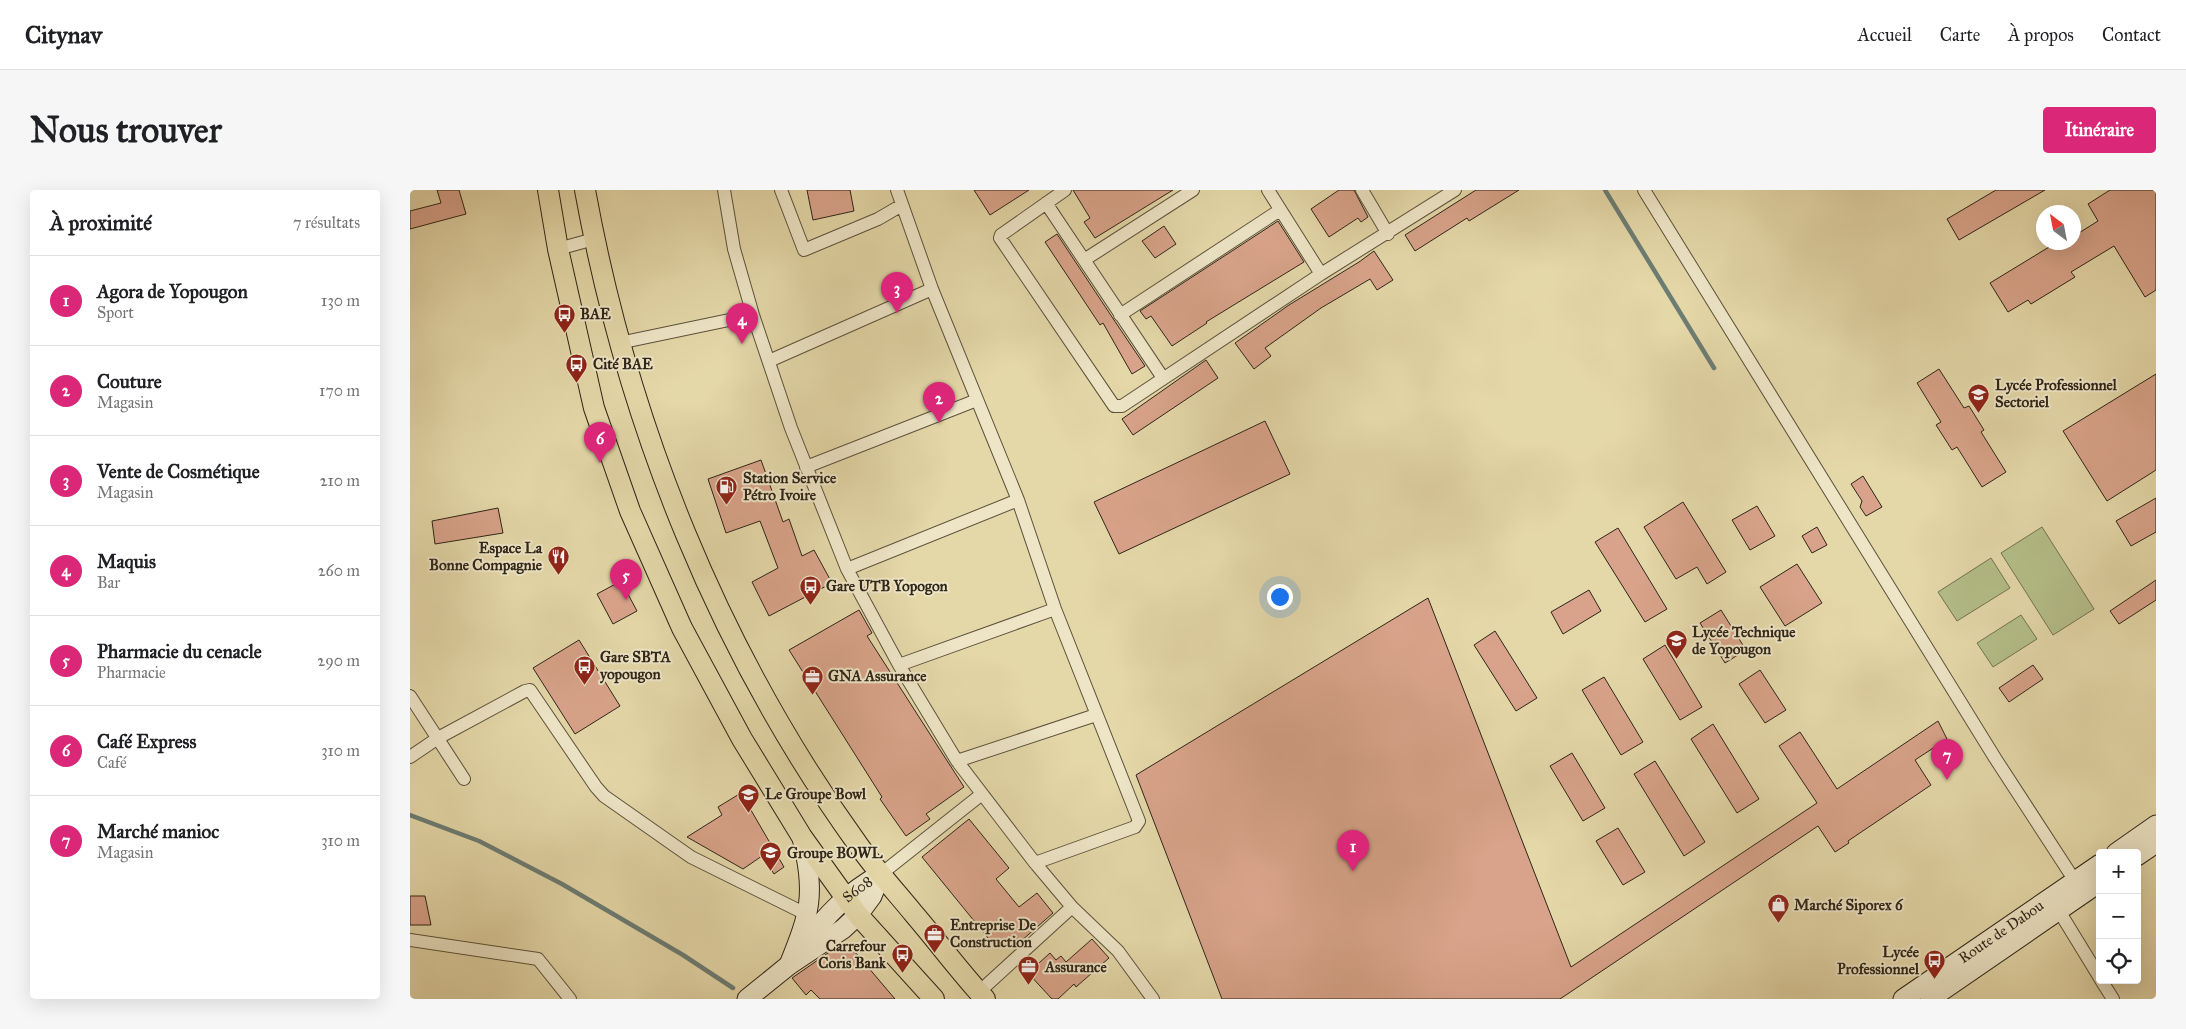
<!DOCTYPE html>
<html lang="fr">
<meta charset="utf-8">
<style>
:root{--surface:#fff;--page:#f6f6f6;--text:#202124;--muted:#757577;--line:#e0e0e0;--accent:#db2777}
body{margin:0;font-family:"IM FELL Great Primer",serif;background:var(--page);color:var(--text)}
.controls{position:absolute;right:15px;bottom:15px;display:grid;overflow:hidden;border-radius:5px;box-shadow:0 5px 20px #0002}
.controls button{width:45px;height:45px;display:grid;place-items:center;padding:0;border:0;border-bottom:1px solid var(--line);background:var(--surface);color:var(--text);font:25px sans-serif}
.compass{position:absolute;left:1626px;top:15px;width:45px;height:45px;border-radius:50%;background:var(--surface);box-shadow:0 5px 20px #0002;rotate:328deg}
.you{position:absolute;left:869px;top:406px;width:18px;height:18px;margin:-12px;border:4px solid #fff;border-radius:50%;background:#1a73e8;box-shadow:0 0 0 8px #1a73e833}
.badge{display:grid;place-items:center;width:32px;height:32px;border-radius:50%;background:var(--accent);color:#fff;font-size:16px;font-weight:700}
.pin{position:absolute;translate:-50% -41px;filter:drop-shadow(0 1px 2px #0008)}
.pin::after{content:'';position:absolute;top:26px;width:18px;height:15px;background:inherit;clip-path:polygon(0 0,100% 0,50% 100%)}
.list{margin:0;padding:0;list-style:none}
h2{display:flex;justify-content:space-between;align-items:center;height:65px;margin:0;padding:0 20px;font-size:21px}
h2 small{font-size:16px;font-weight:400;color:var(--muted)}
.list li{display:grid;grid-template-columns:32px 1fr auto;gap:15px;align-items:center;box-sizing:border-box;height:90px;padding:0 20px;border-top:1px solid var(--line)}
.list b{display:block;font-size:19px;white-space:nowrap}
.list p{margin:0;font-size:16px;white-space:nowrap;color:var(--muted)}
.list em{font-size:16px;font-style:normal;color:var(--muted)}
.icon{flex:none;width:28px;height:28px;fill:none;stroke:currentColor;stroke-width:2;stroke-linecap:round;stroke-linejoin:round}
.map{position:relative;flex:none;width:1746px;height:809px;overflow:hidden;border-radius:5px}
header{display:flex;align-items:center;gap:30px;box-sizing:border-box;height:70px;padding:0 25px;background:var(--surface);border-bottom:1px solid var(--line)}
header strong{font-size:24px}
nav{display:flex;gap:28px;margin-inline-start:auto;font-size:18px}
.intro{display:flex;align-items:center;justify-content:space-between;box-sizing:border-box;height:120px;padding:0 30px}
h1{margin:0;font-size:35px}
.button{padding:12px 22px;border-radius:5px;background:var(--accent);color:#fff;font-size:18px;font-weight:700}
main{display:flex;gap:30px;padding:0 30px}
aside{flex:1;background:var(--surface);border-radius:5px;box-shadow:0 5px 20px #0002}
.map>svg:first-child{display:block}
.green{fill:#b4be88;stroke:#727250}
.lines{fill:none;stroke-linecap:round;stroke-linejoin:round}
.stream{stroke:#6d7d73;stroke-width:4.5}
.building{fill:#d8a38a;stroke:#2f2518}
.street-casing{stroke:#5c523c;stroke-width:14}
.secondary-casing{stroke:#2f2518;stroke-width:21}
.primary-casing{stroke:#2f2518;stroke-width:22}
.street{stroke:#ede5c6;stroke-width:12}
.secondary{stroke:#ede5c6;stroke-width:19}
.primary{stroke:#e4d7a8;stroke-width:20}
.labels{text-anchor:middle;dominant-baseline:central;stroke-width:4;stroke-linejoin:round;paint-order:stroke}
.poi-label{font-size:15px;font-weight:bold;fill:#2f2518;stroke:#ede5c6;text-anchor:start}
.street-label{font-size:15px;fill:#2f2518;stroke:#ede5c6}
</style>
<header>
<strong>Citynav</strong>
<nav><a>Accueil</a><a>Carte</a><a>À propos</a><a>Contact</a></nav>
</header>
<div class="intro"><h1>Nous trouver</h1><a class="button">Itinéraire</a></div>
<main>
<aside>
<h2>À proximité<small>7 résultats</small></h2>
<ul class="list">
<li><span class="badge">1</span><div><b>Agora de Yopougon</b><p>Sport</p></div><em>130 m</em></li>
<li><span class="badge">2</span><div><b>Couture</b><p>Magasin</p></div><em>170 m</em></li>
<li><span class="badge">3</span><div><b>Vente de Cosmétique</b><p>Magasin</p></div><em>210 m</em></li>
<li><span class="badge">4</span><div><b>Maquis</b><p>Bar</p></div><em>260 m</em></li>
<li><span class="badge">5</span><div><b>Pharmacie du cenacle</b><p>Pharmacie</p></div><em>290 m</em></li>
<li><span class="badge">6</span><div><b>Café Express</b><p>Café</p></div><em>310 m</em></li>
<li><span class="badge">7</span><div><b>Marché manioc</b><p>Magasin</p></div><em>310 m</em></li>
</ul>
</aside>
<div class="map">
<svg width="1746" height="809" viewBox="0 0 1746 809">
<rect width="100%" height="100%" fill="#e4d7a8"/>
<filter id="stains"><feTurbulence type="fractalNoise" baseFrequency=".004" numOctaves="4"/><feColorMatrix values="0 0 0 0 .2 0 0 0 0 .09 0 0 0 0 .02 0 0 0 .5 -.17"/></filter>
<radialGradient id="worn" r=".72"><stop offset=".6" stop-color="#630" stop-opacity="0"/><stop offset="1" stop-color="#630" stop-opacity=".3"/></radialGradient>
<path class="green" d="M1632 337 1684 419 1643 445 1591 363Z
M1581 368 1600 398 1547 431 1528 402Z
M1611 425 1627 449 1583 477 1567 453Z"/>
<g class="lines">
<path class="stream" d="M1195 0 1304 178
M0 625 69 651 152 694 273 765 323 798"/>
</g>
<path class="building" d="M27 0H49L56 24 0 39V21L31 13Z
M397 0H440L444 21 403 30Z
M564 0H619L580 25Z
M663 0H763L685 48 674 32 680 28Z
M929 0H944L958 27 951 32 948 28 919 47 901 19Z
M1066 0H1109L1059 31 1057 28 1005 61 995 45Z
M1586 0H1635L1549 50 1537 29Z
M1700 0H1746V100L1735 107 1704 56 1661 82 1665 87 1621 114 1618 110 1598 122 1580 93 1644 54 1646 57 1653 52H1664V46L1688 31 1678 14Z
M868 31 894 72 796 132 797 133 762 156 741 126 736 129 730 121Z
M754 36 766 54 745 68 732 51Z
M647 44 704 130 735 176 722 184 693 133 690 135 635 52Z
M964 61 983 90 967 100 960 89 911 118 855 158 861 166 844 179 825 153 879 115 949 72Z
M796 170 808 188 723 245 712 229Z
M1529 179 1554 218 1559 216 1574 240 1571 242 1596 282 1572 297 1547 257 1542 260 1526 235 1531 232 1507 193Z
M1746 184V280L1697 311 1653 241Z
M855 231 880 284 709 364 684 312Z
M351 270 373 332 379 329 392 366 404 360 422 393 359 426 342 392 368 378 350 331 316 343 298 289Z
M1453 286 1472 317 1456 326 1450 317 1452 311 1441 294Z
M1746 308V342L1721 356 1706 331Z
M1273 312 1316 382 1297 394 1287 377 1266 389 1234 337Z
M1347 316 1365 346 1340 360 1322 330Z
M88 318 93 343 25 354 22 331Z
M1407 337 1417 355 1402 363 1392 346Z
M1208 338 1257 419 1235 432 1185 352Z
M1387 374 1412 413 1375 436 1350 397Z
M1746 390V410L1709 434 1700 421Z
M211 391 227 421 203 434 187 404Z
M1179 400 1191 421 1153 444 1141 422Z
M1018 408 1161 777 1407 613 1369 556 1390 542 1427 599 1528 531 1537 549 1505 570 1521 595 1438 651 1439 653 1425 662 1408 636 1150 809H812L726 585Z
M449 420 462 443 457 446 554 597 516 624 520 629 496 646 470 609 472 607 379 460Z
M1311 420 1336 460 1315 473 1290 433Z
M1085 441 1127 508 1106 521 1064 455Z
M169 450 210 516 165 544 123 478Z
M1255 455 1292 517 1270 530 1233 469Z
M1623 475 1633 489 1599 512 1589 498Z
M1350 480 1376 520 1355 533 1329 494Z
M1194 487 1233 552 1211 565 1172 500Z
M1303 534 1349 609 1327 623 1281 549Z
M1162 563 1195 618 1173 631 1140 576Z
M1245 571 1295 652 1274 666 1224 584Z
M331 603 374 677 364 684 352 666 333 679 277 647 312 625 308 617Z
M559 629 599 678 586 689 609 717 627 703 643 723 610 752 604 745 587 759 512 667Z
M1208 638 1235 682 1213 695 1186 651Z
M0 706H15L21 735H0Z
M682 749 699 768 666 797 664 794 648 809H642L618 783 640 763 646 770 651 766 656 772Z
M428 756 446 763 485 809H410L401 800 396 805 382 788Z"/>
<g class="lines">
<defs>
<path id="street" d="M314 0 324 59 343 125 381 238 437 379 489 475 547 571 625 673 662 717 569 802
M371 0 394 60 468 29 492 15
M487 0 522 99 608 310 645 419 729 631 725 637 625 673
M655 0 591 45 590 48 704 216H712L911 84 1045 0
M858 0 911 84
M952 0 978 44
M1234 0 1585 568 1665 691
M636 13 753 188
M148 59 184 49
M674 70 783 0
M710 125 870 20
M209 153 343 125
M359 171 522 99
M396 277 567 210
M437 379 608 310
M489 475 645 419
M0 506 54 589
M0 567 28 548 115 501 120 500 186 597 194 606 281 667 398 725
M547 571 686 525
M471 684 572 604
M662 717 708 761 743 809
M1649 721 1690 788
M0 750 128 769 160 809
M1691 790 1703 809"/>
<g id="secondary">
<path d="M1706 663 1746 635"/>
<path d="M1727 666 1746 653"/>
<path id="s1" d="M393 756C415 726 438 702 471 684"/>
<path d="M379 775C400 723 406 704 392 648"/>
<path d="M337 809 379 775 433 739 448 725 462 706 471 684"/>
<path id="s2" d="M1493 809 1690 674"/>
<path d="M1520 809 1690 692"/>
</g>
<path id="primary" d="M138 0 148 59 184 218 220 321 272 438 332 549 392 647 448 725 524 809
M175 0C218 236 309 462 449 656 466 680 486 702 504 724 528 752 550 782 575 809"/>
</defs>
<use href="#street" class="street-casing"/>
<use href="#secondary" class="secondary-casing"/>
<use href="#primary" class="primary-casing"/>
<use href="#street" class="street"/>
<use href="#secondary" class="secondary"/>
<use href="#primary" class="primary"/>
</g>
<defs>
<symbol id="bus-pin" viewBox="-11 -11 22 30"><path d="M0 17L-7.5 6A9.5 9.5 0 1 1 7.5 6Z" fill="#8f2418" stroke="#ede5c6"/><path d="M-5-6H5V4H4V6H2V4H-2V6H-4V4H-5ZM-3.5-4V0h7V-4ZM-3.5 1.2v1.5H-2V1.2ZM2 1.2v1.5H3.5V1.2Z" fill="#fff"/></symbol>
<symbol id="school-pin" viewBox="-11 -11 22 30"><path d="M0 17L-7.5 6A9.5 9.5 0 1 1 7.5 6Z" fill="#8f2418" stroke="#ede5c6"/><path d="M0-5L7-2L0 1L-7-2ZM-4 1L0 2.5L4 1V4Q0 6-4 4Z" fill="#fff"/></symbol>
<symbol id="fuel-pin" viewBox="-11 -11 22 30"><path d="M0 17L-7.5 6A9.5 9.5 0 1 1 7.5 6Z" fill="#8f2418" stroke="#ede5c6"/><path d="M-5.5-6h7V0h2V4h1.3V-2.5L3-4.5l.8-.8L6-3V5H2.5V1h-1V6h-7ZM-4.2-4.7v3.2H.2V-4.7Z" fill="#fff"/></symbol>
<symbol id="restaurant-pin" viewBox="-11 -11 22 30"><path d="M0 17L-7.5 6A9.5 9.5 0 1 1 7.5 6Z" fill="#8f2418" stroke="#ede5c6"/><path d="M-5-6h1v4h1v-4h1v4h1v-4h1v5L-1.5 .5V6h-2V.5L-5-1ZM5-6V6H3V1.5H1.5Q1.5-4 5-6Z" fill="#fff"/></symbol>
<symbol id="office-pin" viewBox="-11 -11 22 30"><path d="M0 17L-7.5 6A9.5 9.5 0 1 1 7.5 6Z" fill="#8f2418" stroke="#ede5c6"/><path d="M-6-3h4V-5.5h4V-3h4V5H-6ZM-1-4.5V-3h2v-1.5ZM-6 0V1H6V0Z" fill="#fff"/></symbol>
<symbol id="university-pin" viewBox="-11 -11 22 30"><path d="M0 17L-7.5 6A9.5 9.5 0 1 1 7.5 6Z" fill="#8f2418" stroke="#ede5c6"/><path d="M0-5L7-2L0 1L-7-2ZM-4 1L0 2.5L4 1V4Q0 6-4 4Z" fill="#fff"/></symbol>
<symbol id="shop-pin" viewBox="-11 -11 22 30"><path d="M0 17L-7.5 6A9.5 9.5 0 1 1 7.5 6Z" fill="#8f2418" stroke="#ede5c6"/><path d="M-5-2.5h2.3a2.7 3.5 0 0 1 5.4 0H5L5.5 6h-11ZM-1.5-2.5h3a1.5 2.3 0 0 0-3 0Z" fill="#fff"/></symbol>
</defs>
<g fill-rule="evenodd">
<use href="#bus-pin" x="142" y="112" width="25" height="34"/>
<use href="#bus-pin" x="154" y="162" width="25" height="34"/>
<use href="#school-pin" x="1556" y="192" width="25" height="34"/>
<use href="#fuel-pin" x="304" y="284" width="25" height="34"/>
<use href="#restaurant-pin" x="136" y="354" width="25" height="34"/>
<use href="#bus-pin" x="388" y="384" width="25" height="34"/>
<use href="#school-pin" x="1254" y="438" width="25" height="34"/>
<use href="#bus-pin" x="162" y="464" width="25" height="34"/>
<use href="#office-pin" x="390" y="474" width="25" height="34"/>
<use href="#university-pin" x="326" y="592" width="25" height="34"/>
<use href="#school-pin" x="348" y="650" width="25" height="34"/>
<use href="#shop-pin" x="1356" y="702" width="25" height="34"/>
<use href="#office-pin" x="512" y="732" width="25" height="34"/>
<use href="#bus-pin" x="480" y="752" width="25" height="34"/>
<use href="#bus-pin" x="1512" y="758" width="25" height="34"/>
<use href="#office-pin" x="606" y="764" width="25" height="34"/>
</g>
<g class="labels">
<g class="poi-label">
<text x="170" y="124">BAE</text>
<text x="183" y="174">Cité BAE</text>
<text x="1585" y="195">Lycée Professionnel<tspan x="1585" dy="17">Sectoriel</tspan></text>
<text x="333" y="288">Station Service<tspan x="333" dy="17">Pétro Ivoire</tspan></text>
<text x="132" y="358" text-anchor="end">Espace La<tspan x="132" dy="17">Bonne Compagnie</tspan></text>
<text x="416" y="396">Gare UTB Yopogon</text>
<text x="1282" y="442">Lycée Technique<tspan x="1282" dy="17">de Yopougon</tspan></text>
<text x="190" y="467">Gare SBTA<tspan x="190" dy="17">yopougon</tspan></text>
<text x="418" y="486">GNA Assurance</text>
<text x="355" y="604">Le Groupe Bowl</text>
<text x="377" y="663">Groupe BOWL</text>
<text x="1384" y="715">Marché Siporex 6</text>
<text x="540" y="735">Entreprise De<tspan x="540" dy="17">Construction</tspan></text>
<text x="476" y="756" text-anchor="end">Carrefour<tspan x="476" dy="17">Coris Bank</tspan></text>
<text x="1509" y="762" text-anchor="end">Lycée<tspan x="1509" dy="17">Professionnel</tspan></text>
<text x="635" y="777">Assurance</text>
</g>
<g class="street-label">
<text stroke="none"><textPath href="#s1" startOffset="79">S608</textPath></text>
<text stroke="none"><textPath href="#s2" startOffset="119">Route de Dabou</textPath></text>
</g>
</g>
<rect width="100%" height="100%" filter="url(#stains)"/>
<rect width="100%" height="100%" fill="url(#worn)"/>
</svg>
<div class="controls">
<button>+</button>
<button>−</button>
<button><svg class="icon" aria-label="locate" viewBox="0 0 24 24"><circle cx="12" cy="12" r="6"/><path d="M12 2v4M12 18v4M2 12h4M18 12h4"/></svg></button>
</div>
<svg class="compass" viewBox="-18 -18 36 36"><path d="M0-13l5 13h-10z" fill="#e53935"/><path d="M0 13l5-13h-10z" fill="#757577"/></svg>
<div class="you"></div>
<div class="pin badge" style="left:943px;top:681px">1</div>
<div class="pin badge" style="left:529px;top:233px">2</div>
<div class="pin badge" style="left:487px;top:123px">3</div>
<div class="pin badge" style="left:332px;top:154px">4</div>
<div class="pin badge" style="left:216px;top:410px">5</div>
<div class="pin badge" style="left:190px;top:273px">6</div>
<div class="pin badge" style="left:1537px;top:590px">7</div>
</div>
</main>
